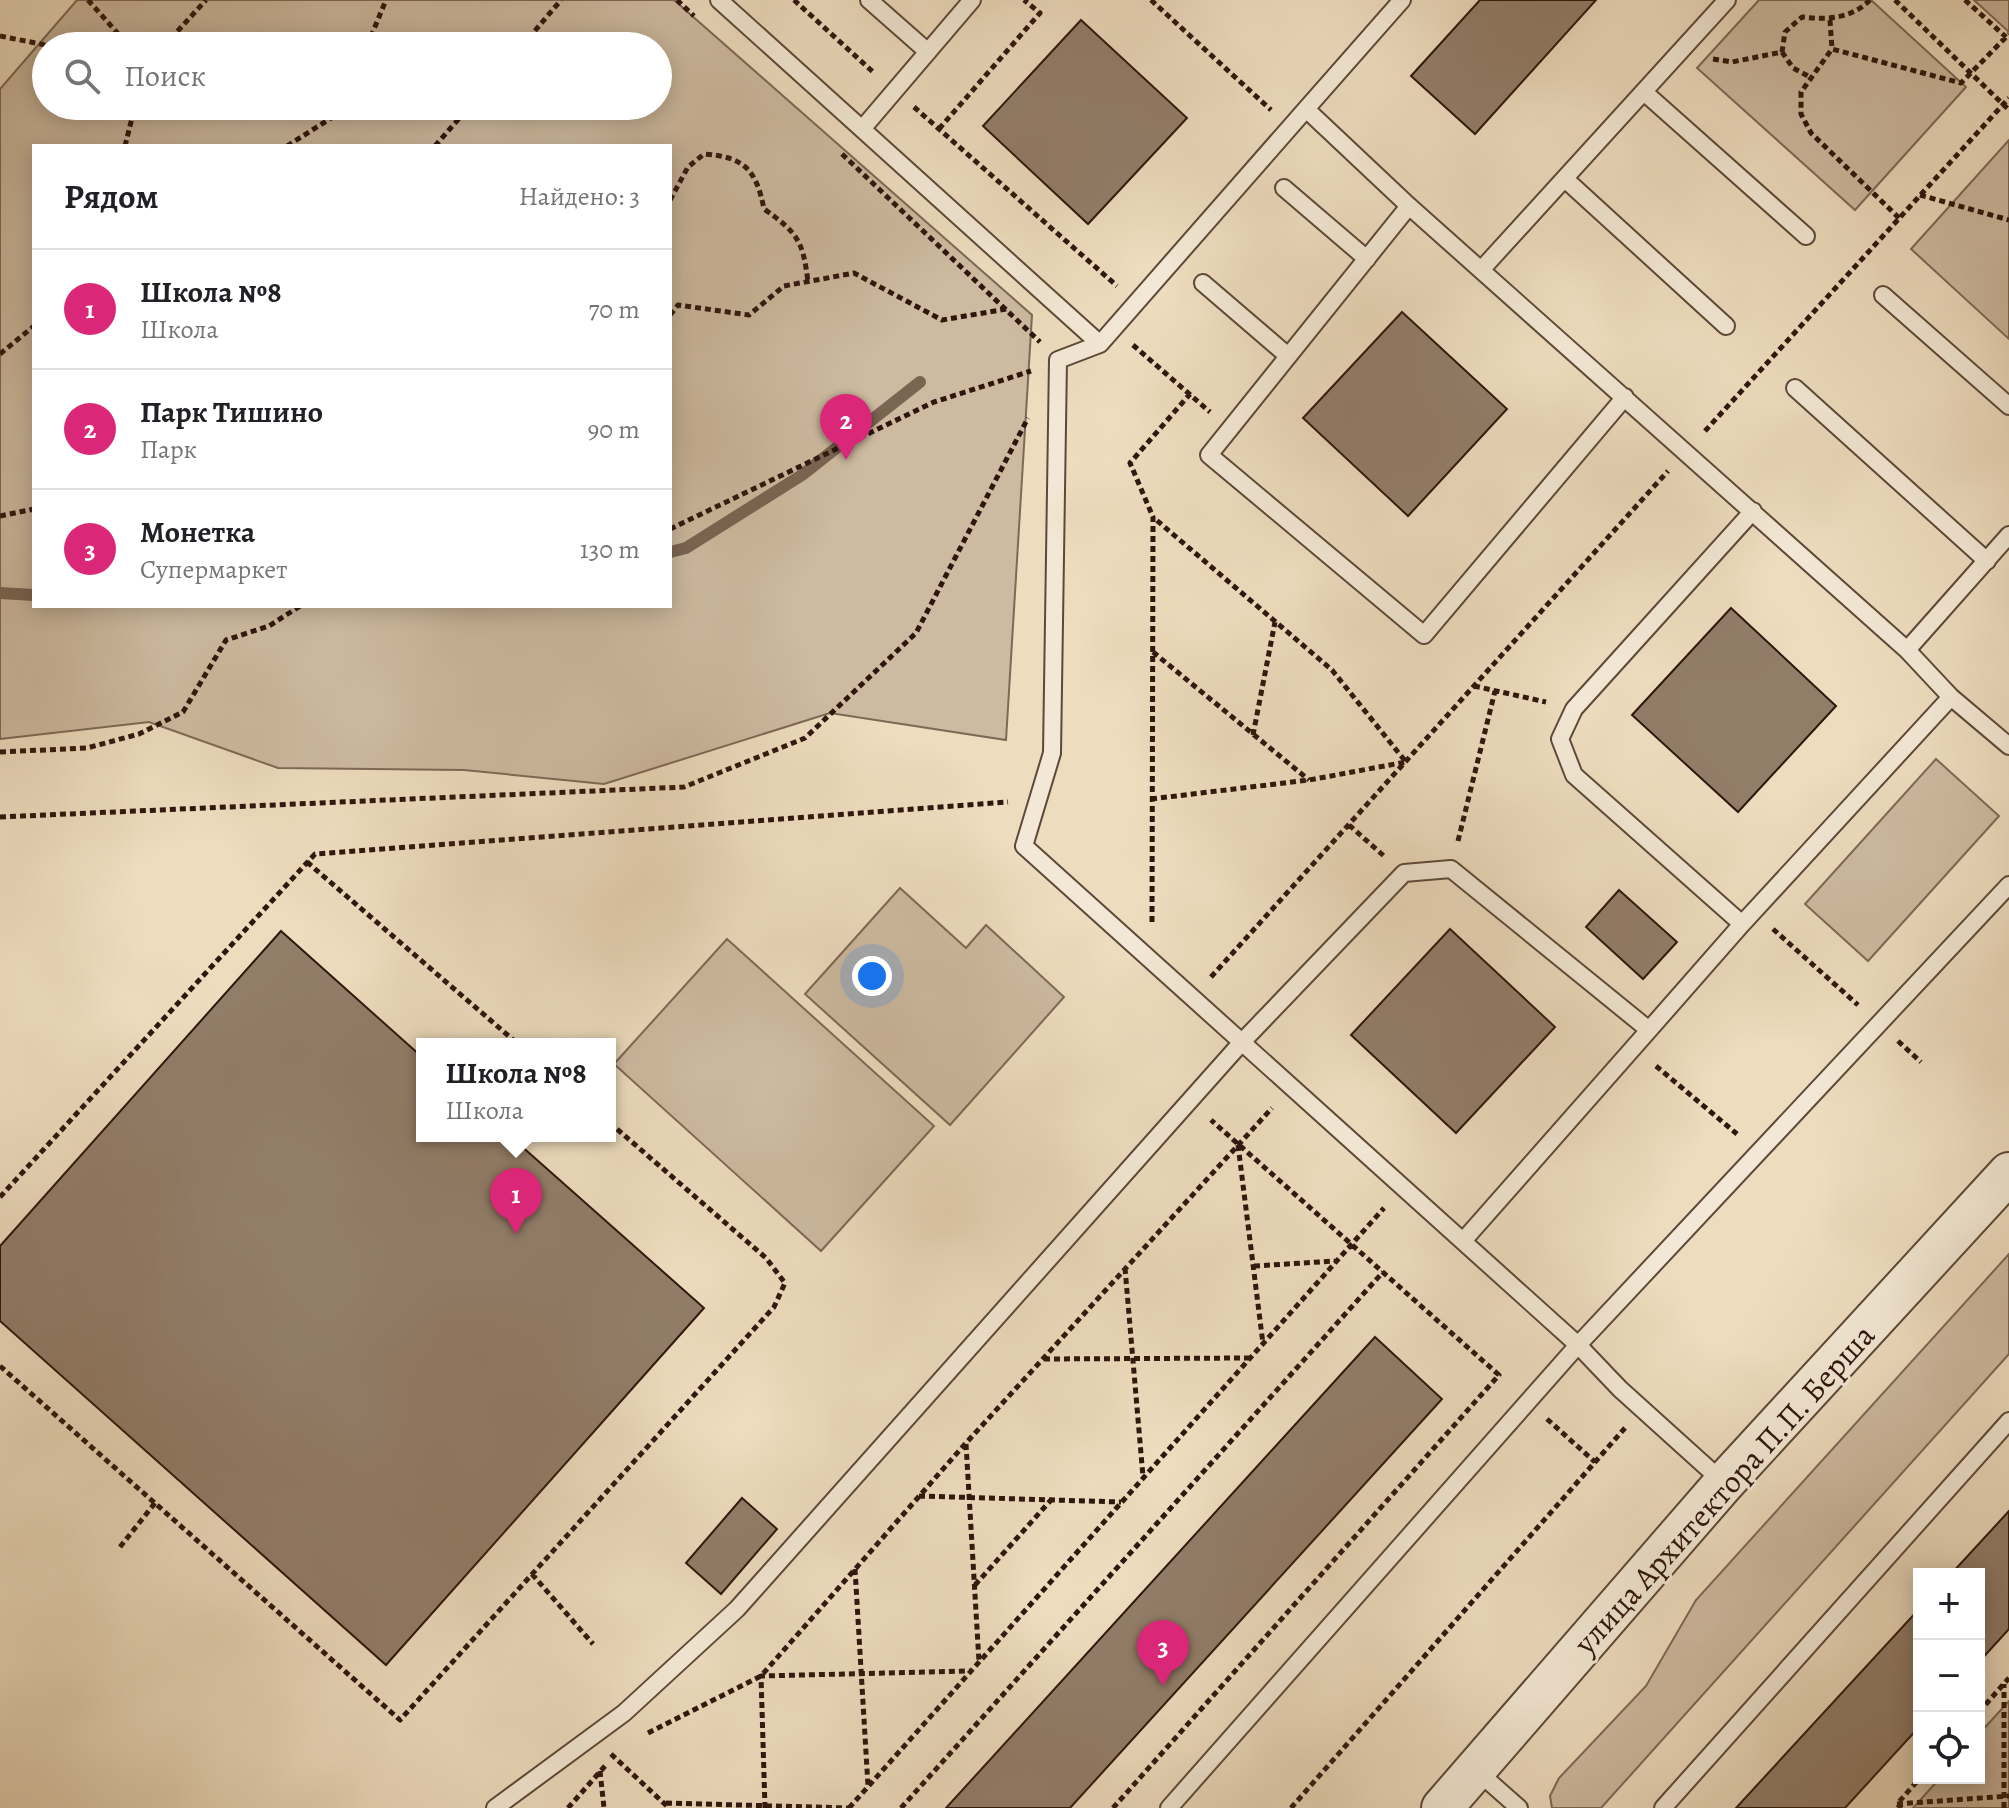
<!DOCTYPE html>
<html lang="ru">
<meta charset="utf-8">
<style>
:root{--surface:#fff;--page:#f2f2f2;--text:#202124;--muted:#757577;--line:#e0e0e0;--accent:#db2777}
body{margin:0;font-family:Alegreya,serif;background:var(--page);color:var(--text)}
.controls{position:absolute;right:24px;bottom:24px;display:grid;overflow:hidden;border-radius:0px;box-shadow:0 4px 20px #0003}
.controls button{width:72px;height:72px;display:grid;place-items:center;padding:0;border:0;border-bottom:2px solid var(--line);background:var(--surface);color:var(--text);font:40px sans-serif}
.you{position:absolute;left:872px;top:976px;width:28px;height:28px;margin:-20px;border:6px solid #fff;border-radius:50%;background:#1a73e8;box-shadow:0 0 0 12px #1a73e833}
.badge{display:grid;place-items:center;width:52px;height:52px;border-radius:50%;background:var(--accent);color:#fff;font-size:26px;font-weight:700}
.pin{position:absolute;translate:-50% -66px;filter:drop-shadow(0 2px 4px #0008)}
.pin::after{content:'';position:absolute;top:42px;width:28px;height:24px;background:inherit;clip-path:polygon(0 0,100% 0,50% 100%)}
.popup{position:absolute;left:416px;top:1038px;width:200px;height:104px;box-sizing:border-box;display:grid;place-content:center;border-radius:0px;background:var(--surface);filter:drop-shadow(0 2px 6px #0005);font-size:26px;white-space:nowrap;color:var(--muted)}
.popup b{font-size:30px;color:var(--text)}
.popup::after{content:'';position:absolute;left:50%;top:100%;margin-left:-16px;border:16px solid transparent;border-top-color:var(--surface)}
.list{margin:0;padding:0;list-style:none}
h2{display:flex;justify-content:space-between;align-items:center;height:104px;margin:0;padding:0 32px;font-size:34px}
h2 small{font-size:26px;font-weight:400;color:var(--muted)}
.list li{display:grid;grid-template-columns:52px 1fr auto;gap:24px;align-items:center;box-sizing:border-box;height:120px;padding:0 32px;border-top:2px solid var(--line)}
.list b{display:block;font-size:30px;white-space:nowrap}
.list p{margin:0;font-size:26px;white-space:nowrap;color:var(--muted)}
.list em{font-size:26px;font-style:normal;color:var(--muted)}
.icon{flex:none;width:44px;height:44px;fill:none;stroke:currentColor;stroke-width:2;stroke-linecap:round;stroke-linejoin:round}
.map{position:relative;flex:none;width:2009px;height:1808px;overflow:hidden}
.search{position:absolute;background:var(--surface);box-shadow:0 4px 20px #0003;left:32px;top:32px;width:640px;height:88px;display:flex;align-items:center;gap:20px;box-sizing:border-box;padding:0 28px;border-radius:44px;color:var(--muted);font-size:30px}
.panel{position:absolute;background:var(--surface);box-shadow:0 4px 20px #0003;left:32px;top:144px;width:640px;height:464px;border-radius:0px}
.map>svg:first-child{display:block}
.green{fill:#cdbaa0;stroke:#7e6856;stroke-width:2;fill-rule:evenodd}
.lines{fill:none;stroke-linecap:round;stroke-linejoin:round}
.stream{stroke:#7a6553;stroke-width:12}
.building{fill:#927d69;stroke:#2f160d;stroke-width:2}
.service-casing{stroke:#5e4839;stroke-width:20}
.tertiary-casing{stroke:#5e4839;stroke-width:44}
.path{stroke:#2f160d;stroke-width:5;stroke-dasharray:6 4;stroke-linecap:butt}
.service{stroke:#f3e8d5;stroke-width:16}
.tertiary{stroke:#f3e8d5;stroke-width:40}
.labels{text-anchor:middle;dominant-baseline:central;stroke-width:6;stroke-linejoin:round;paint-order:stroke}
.street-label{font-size:32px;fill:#2f160d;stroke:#f3e8d5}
</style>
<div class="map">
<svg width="2009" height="1808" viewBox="0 0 2009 1808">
<rect width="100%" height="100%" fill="#eddcbe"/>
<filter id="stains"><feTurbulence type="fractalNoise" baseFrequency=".0025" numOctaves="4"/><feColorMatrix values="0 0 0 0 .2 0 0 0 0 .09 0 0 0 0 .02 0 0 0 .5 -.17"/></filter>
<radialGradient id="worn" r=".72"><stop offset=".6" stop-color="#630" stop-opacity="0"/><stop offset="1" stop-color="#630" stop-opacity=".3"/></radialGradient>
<path class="green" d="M77 0H674L1032 315 1006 740 830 713 604 784 464 770 278 768 149 722 0 739V89ZM46 46H658V106H46ZM34 146H670V606H34Z
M1759 0H1871L1966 87 1855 210 1697 68Z
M1974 0H2009V32Z
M2009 140V339L1911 249Z
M1936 759 1999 816 1868 961 1805 904Z
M900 888 966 948 986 925 1064 997 950 1125 805 994Z
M727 939 934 1126 821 1251 614 1064Z
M2009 1254V1354L1601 1808H1552L1550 1796 1559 1778 1646 1686 1696 1600Z
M2009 1701V1808H1913L1940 1778H1979V1734Z"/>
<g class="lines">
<path class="stream" d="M670 552 686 548 802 475 920 382
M0 593 34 595"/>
</g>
<path class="building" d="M1480 0H1596L1475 134 1411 76Z
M1081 20 1187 118 1088 224 983 126Z
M1402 312 1507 409 1408 516 1303 418Z
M1731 608 1836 706 1738 812 1632 715Z
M1619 890 1677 942 1643 979 1586 927Z
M1450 929 1555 1027 1456 1133 1351 1035Z
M281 931 422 1057V1136H510L704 1308 386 1665 0 1321V1246Z
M1375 1337 1442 1399 1070 1808H946Z
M742 1498 777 1529 721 1594 686 1563Z
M2009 1511V1629L1979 1662V1574H1951Z
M1919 1609V1727L1845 1808H1736Z"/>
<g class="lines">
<defs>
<path id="service" d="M719 0 1100 344
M869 0 928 52
M1402 0 1306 109 1409 206 1907 650 1951 697 2009 746
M1644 92 1806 236
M862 129 972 0
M1565 179 1726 326
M1284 188 1367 259
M1409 206 1209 455 1424 635 1625 397
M1481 270 1727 0
M1203 283 1288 356
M1883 295 2009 406
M1795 388 1987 561
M1753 511 1574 709 1560 739 1574 775 1742 924 1951 697
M1907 650 2009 535
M1649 1030 1742 924
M1723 1482 1620 1389 1578 1345 2009 885
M1476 1770 1519 1808
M495 1808 624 1713 737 1609 1242 1042 1404 873 1451 869 1649 1030 1463 1241
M1169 1808 1578 1345 1024 846 1052 753 1058 360 1100 344 1306 109
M1663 1808 2009 1421"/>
<path id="tertiary" d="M1442 1808 1724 1483 2009 1173"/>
</defs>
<use href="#service" class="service-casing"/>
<use href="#tertiary" class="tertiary-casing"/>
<path class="path" d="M88 0 129 46
M677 0 694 16
M794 0 873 72
M1151 0 1271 110
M1895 0 2009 110
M1965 0 2006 37
M1830 20 1832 49
M0 36 51 46
M164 46 206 0
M367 46 386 0
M522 46 561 0
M1782 52 1793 68 1810 77
M1713 59 1732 62 1782 52 1785 32 1802 17C1827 20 1851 19 1870 0
M914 107 1117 286
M939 129 1040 13 1024 0
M125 146 135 106
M287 146 339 113 342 106
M435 146 470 106
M842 154 1040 342
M1920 195 2009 220
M670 200 688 167 704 154C744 157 756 169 764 209 798 233 803 241 808 282
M1899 218 1811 133 1801 114V92L1832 49 1961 83 2009 34
M670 315 678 305 749 315 784 286 854 273 942 320 1007 309
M1133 345 1210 412
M0 354 34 326
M1705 431 2009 98
M0 516 34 509
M670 529 934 402 1031 371
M1153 652 1309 780
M1474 686 1546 702
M1253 735 1275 622
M0 752 87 748 139 734 183 712 226 640 269 626 300 606
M1151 799 1309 780 1406 762 1332 670 1154 518
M0 817 684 787 805 738 916 633 1028 418
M1349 825 1384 856
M1458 841 1495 691
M307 862 518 1044
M1152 922 1153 517 1130 463 1190 394
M1773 929 1858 1005
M1211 977 1668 471
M1898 1041 1921 1062
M1656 1066 1737 1134
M1238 1145 1263 1344
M0 1197 315 854 1008 802
M1254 1266 1335 1261
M1125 1268 1143 1477
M1044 1359 1249 1358
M0 1366 400 1720 774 1307 785 1283 766 1258 610 1123
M1547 1419 1595 1462
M966 1444 979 1662
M919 1496 1121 1502
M120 1547 155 1503
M855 1569 868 1786
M532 1574 593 1644
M975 1585 1051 1500
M1979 1712 2009 1678
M648 1733 761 1676 966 1443 1272 1108
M611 1754 669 1808
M600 1771 604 1808
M666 1803 849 1808
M1897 1804 2009 1796
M568 1808 605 1766
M765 1808 761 1676 970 1671
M849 1808 1384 1208
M901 1808 1383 1272
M1113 1808 1499 1375 1211 1120
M1291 1808 1625 1428
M1902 1808 1897 1804 1920 1778
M2004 1808V1684"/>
<use href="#service" class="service"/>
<use href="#tertiary" class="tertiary"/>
</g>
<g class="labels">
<g class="street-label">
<text transform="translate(1724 1489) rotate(-48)">улица Архитектора П.П. Берша</text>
</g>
</g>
<rect width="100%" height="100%" filter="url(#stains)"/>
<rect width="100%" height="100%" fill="url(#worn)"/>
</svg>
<div class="controls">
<button>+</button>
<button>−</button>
<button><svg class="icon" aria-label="locate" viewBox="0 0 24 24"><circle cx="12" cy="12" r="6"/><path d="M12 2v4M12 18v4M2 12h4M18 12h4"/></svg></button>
</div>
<div class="you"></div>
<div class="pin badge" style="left:516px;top:1234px">1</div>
<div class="popup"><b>Школа №8</b>Школа</div>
<div class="pin badge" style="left:846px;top:460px">2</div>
<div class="pin badge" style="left:1163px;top:1686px">3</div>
<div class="search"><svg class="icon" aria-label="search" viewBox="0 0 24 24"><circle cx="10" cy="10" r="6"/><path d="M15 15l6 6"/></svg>Поиск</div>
<section class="panel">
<h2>Рядом<small>Найдено: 3</small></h2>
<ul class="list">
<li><span class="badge">1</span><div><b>Школа №8</b><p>Школа</p></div><em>70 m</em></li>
<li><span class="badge">2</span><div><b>Парк Тишино</b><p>Парк</p></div><em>90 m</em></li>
<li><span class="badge">3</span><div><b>Монетка</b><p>Супермаркет</p></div><em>130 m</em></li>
</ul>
</section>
</div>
